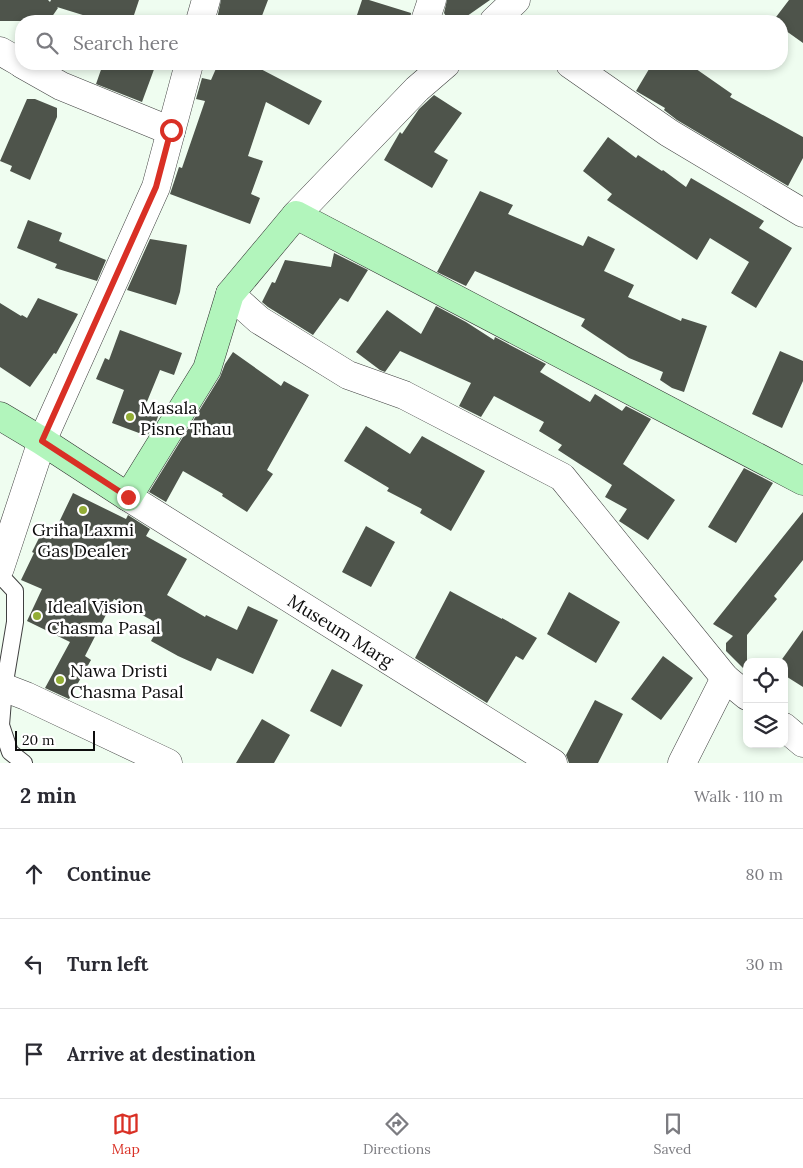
<!DOCTYPE html>
<meta charset="utf-8">
<style>
:root{--surface:#fff;--page:#f2f2f3;--text:#2b2b33;--muted:#7c7c81;--line:#e1e1e2;--accent:#d93025}
body{margin:0;font-family:Lora,serif;background:var(--page);color:var(--text)}
.controls{position:absolute;right:15px;bottom:15px;display:grid;overflow:hidden;border-radius:10px;box-shadow:0 2px 8px #0003}
.controls button{width:45px;height:45px;display:grid;place-items:center;padding:0;border:0;border-bottom:1px solid var(--line);background:var(--surface);color:var(--text);font:25px sans-serif}
.scale{position:absolute;left:15px;bottom:12px;width:80px;box-sizing:border-box;padding-left:5px;border:2px solid #0d0d0d;border-top:0;font-size:14px;line-height:18px;white-space:nowrap;color:#0d0d0d;-webkit-text-stroke:4px #fff;paint-order:stroke}
.stop{position:absolute;width:15px;height:15px;margin:-11px;border:4px solid #d93025;border-radius:50%;background:#fff}
.stop.end{background:#d93025;border-color:#fff;box-shadow:0 1px 5px #0008}
.list{margin:0;padding:0;list-style:none}
h2{display:flex;justify-content:space-between;align-items:center;height:65px;margin:0;padding:0 20px;font-size:21px}
h2 small{font-size:16px;font-weight:400;color:var(--muted)}
.list li{display:grid;grid-template-columns:32px 1fr auto;gap:15px;align-items:center;box-sizing:border-box;height:90px;padding:0 20px;border-top:1px solid var(--line)}
.list b{display:block;font-size:19px;white-space:nowrap}
.list em{font-size:16px;font-style:normal;color:var(--muted)}
.icon{flex:none;width:28px;height:28px;fill:none;stroke:currentColor;stroke-width:2;stroke-linecap:round;stroke-linejoin:round}
.map{position:relative;flex:none;width:803px;height:763px;overflow:hidden}
.search{position:absolute;background:var(--surface);box-shadow:0 2px 8px #0003;left:15px;right:15px;top:15px;height:55px;display:flex;align-items:center;gap:12px;box-sizing:border-box;padding:0 18px;border-radius:20px;color:var(--muted);font-size:19px}
.sheet{height:335px;background:var(--surface)}
nav{display:flex;justify-content:space-around;align-items:center;box-sizing:border-box;height:70px;border-top:1px solid var(--line);background:var(--surface);font-size:14px;color:var(--muted)}
nav a{display:grid;justify-items:center;gap:2px}
nav .on{color:var(--accent)}
.map>svg:first-child{display:block}
.building{fill:#4e544b}
.lines{fill:none;stroke-linecap:round;stroke-linejoin:round}
.service-casing{stroke:#404040;stroke-width:18}
.minor-casing{stroke:#404040;stroke-width:29}
.tertiary-casing{stroke:#404040;stroke-width:29}
.secondary-casing{stroke:#2f2f2f;stroke-width:29}
.service{stroke:#fff;stroke-width:16}
.minor{stroke:#fff;stroke-width:28}
.tertiary{stroke:#fff;stroke-width:28}
.secondary{stroke:#b2f5bc;stroke-width:28}
.route{stroke:#d93025;stroke-width:6}
.poi-dot{fill:#93ad36;stroke:#fff;stroke-width:2}
.labels{text-anchor:middle;dominant-baseline:central;stroke-width:5;stroke-linejoin:round;paint-order:stroke}
.poi-label{font-size:18px;fill:#0d0d0d;stroke:#fff;text-anchor:start}
.street-label{font-size:18px;fill:#0d0d0d;stroke:#fff}
</style>
<div class="map">
<svg width="803" height="763" viewBox="0 0 803 763">
<rect width="100%" height="100%" fill="#effdf0"/>
<path class="building" d="M0 0H48L50 2 51 0H139L132 21H102L57 7 58 8 49 21H0Z
M221 0H268L260 21H220L217 19Z
M362 0H369L411 13 410 21H355Z
M447 0H490L460 21H449L444 13Z
M789 0H803V43L782 28V21H773Z
M103 64H156L142 102 96 84Z
M218 64H251L322 101 309 125 266 102 248 156 263 161 251 194 260 198 250 224 170 194 179 167 182 168 205 101 196 99 202 78 211 80Z
M652 64H689L732 94 730 97 803 137V158L788 186 677 120 664 110 665 108 636 91Z
M434 95 462 113 434 152 448 160 432 188 384 160 400 132 402 134 419 109Z
M27 99H35L57 108V117L30 180 10 171 12 166 0 161Z
M608 137 636 158 638 155 662 171 663 170 686 187 691 178 764 221 759 228 792 248 756 308 731 293 749 262 710 238 697 260 607 200 612 194 583 171Z
M480 191 513 205 508 214 583 246 588 236 615 249 604 271 634 285 628 297 681 321 682 318 707 326 684 392 672 388 660 380 663 372 629 358 581 326 585 319 475 271 466 286 437 272Z
M28 220 62 233 59 241 106 260 97 281 55 268 57 264 17 248Z
M150 239 187 245 180 292 176 305 127 290Z
M334 253 368 270 348 302 340 298 313 335 268 307 262 302 272 282 275 283 285 260 331 267Z
M38 298 78 314 56 354 54 353 30 387 0 367V303L21 316 22 315 27 318Z
M436 306 466 322 494 340 495 337 546 364 540 372 590 402 595 394 622 411 626 406 651 419 623 464 675 500 648 540 619 521 627 509 605 497 612 485 558 450 562 445 539 431 544 422 494 396 481 417 459 406 471 383 400 351 385 372 380 370 356 352 387 310 421 334Z
M120 330 182 353 174 375 160 370 144 409 159 414 156 422 147 436 112 423 124 390 96 379 105 358 109 360Z
M780 351 803 361V381L782 428 752 414Z
M233 352 281 386 284 381 309 395 267 470 273 474 247 512 222 496 223 494 183 471 166 502 149 492 220 377 225 364Z
M366 426 410 454 422 436 485 471 451 531 420 513 422 509 387 491 389 488 344 461Z
M744 468 773 483 736 543 708 527Z
M73 493 126 519 128 515 150 529 146 536 187 559 167 595 205 617 206 615 237 630 248 606 278 620 253 674 217 658 211 671 178 656 151 641 160 625 114 599 85 656 91 660 69 699 45 688 70 642 27 621 42 589 21 580 34 553 32 552 41 534 51 539Z
M803 512V560L774 596 777 599 747 635V672L726 651V643L733 636 713 624Z
M366 526 395 542 371 587 342 572Z
M450 591 502 619V618L537 638 523 660 516 656 487 703 415 658Z
M569 592 620 622 596 663 547 634Z
M803 630V687L784 675V662H780Z
M663 656 693 678 661 720 631 699Z
M332 669 363 685 341 727 310 711Z
M595 700 623 714 598 763H569L566 755Z
M262 719 290 735 274 763H236Z"/>
<g class="lines">
<defs>
<path id="service" d="M0 575 15 591V622L4 688 1 725 10 752 24 763"/>
<g id="minor">
<path d="M425 21 432 0"/>
<path d="M494 21 516 0"/>
<path d="M0 51 21 63"/>
<path d="M22 64 61 86 171 131"/>
<path d="M570 64 669 133 803 213"/>
<path d="M296 215 417 89 446 64"/>
<path d="M230 294 259 320 348 375 404 395 562 477 725 678 747 696"/>
<path id="s1" d="M128 497 553 763"/>
<path d="M0 686 26 696 168 763"/>
<path d="M784 727 803 743"/>
<path d="M682 763 725 678"/>
</g>
<path id="tertiary" d="M200 21 206 0
M0 568 42 441 156 187 189 64"/>
<path id="secondary" d="M0 416 42 441 128 497 207 369 230 294 296 215 803 481"/>
</defs>
<use href="#service" class="service-casing"/>
<use href="#minor" class="minor-casing"/>
<use href="#tertiary" class="tertiary-casing"/>
<use href="#secondary" class="secondary-casing"/>
<use href="#service" class="service"/>
<use href="#minor" class="minor"/>
<use href="#tertiary" class="tertiary"/>
<use href="#secondary" class="secondary"/>
</g>
<g class="lines">
<path class="route" d="M128 497 42 441 156 187 171 130"/>
</g>
<g class="poi-dot">
<circle cx="130" cy="417" r="5"/>
<circle cx="83" cy="510" r="5"/>
<circle cx="37" cy="616" r="5"/>
<circle cx="60" cy="680" r="5"/>
</g>
<g class="labels">
<g class="poi-label">
<text x="140" y="407">Masala<tspan x="140" dy="21">Pisne Thau</tspan></text>
<text x="83" y="529" text-anchor="middle">Griha Laxmi<tspan x="83" dy="21">Gas Dealer</tspan></text>
<text x="47" y="606">Ideal Vision<tspan x="47" dy="21">Chasma Pasal</tspan></text>
<text x="70" y="670">Nawa Dristi<tspan x="70" dy="21">Chasma Pasal</tspan></text>
</g>
<g class="street-label">
<text stroke="none"><textPath href="#s1" startOffset="251">Museum Marg</textPath></text>
</g>
</g>
</svg>
<div class="controls">
<button><svg class="icon" aria-label="locate" viewBox="0 0 24 24"><circle cx="12" cy="12" r="6"/><path d="M12 2v4M12 18v4M2 12h4M18 12h4"/></svg></button>
<button><svg class="icon" aria-label="layers" viewBox="0 0 24 24"><path d="M12 4l9 5-9 5-9-5zM3 14l9 5 9-5"/></svg></button>
</div>
<div class="scale">20 m</div>
<div class="stop" style="left:171px;top:130px"></div>
<div class="stop end" style="left:128px;top:497px"></div>
<div class="search"><svg class="icon" aria-label="search" viewBox="0 0 24 24"><circle cx="10" cy="10" r="6"/><path d="M15 15l6 6"/></svg>Search here</div>
</div>
<section class="sheet">
<h2>2 min<small>Walk · 110 m</small></h2>
<ul class="list">
<li><svg class="icon" aria-label="ahead" viewBox="0 0 24 24"><path d="M12 20V5M6 11l6-6 6 6"/></svg><div><b>Continue</b></div><em>80 m</em></li>
<li><svg class="icon" aria-label="left" viewBox="0 0 24 24"><path d="M17 20v-9H6M10 6l-5 5 5 5"/></svg><div><b>Turn left</b></div><em>30 m</em></li>
<li><svg class="icon" aria-label="arrive" viewBox="0 0 24 24"><path d="M6 21V4h12l-3 4 3 4H6"/></svg><div><b>Arrive at destination</b></div></li>
</ul>
</section>
<nav>
<a class="on"><svg class="icon" aria-label="map" viewBox="0 0 24 24"><path d="M3 6l6-2 6 2 6-2v14l-6 2-6-2-6 2zM9 4v14M15 6v14"/></svg>Map</a>
<a><svg class="icon" aria-label="directions" viewBox="0 0 24 24"><path d="M12 3l9 9-9 9-9-9zM9 14v-3h6M13 9l2 2-2 2"/></svg>Directions</a>
<a><svg class="icon" aria-label="saved" viewBox="0 0 24 24"><path d="M7 4h10v16l-5-4-5 4z"/></svg>Saved</a>
</nav>
